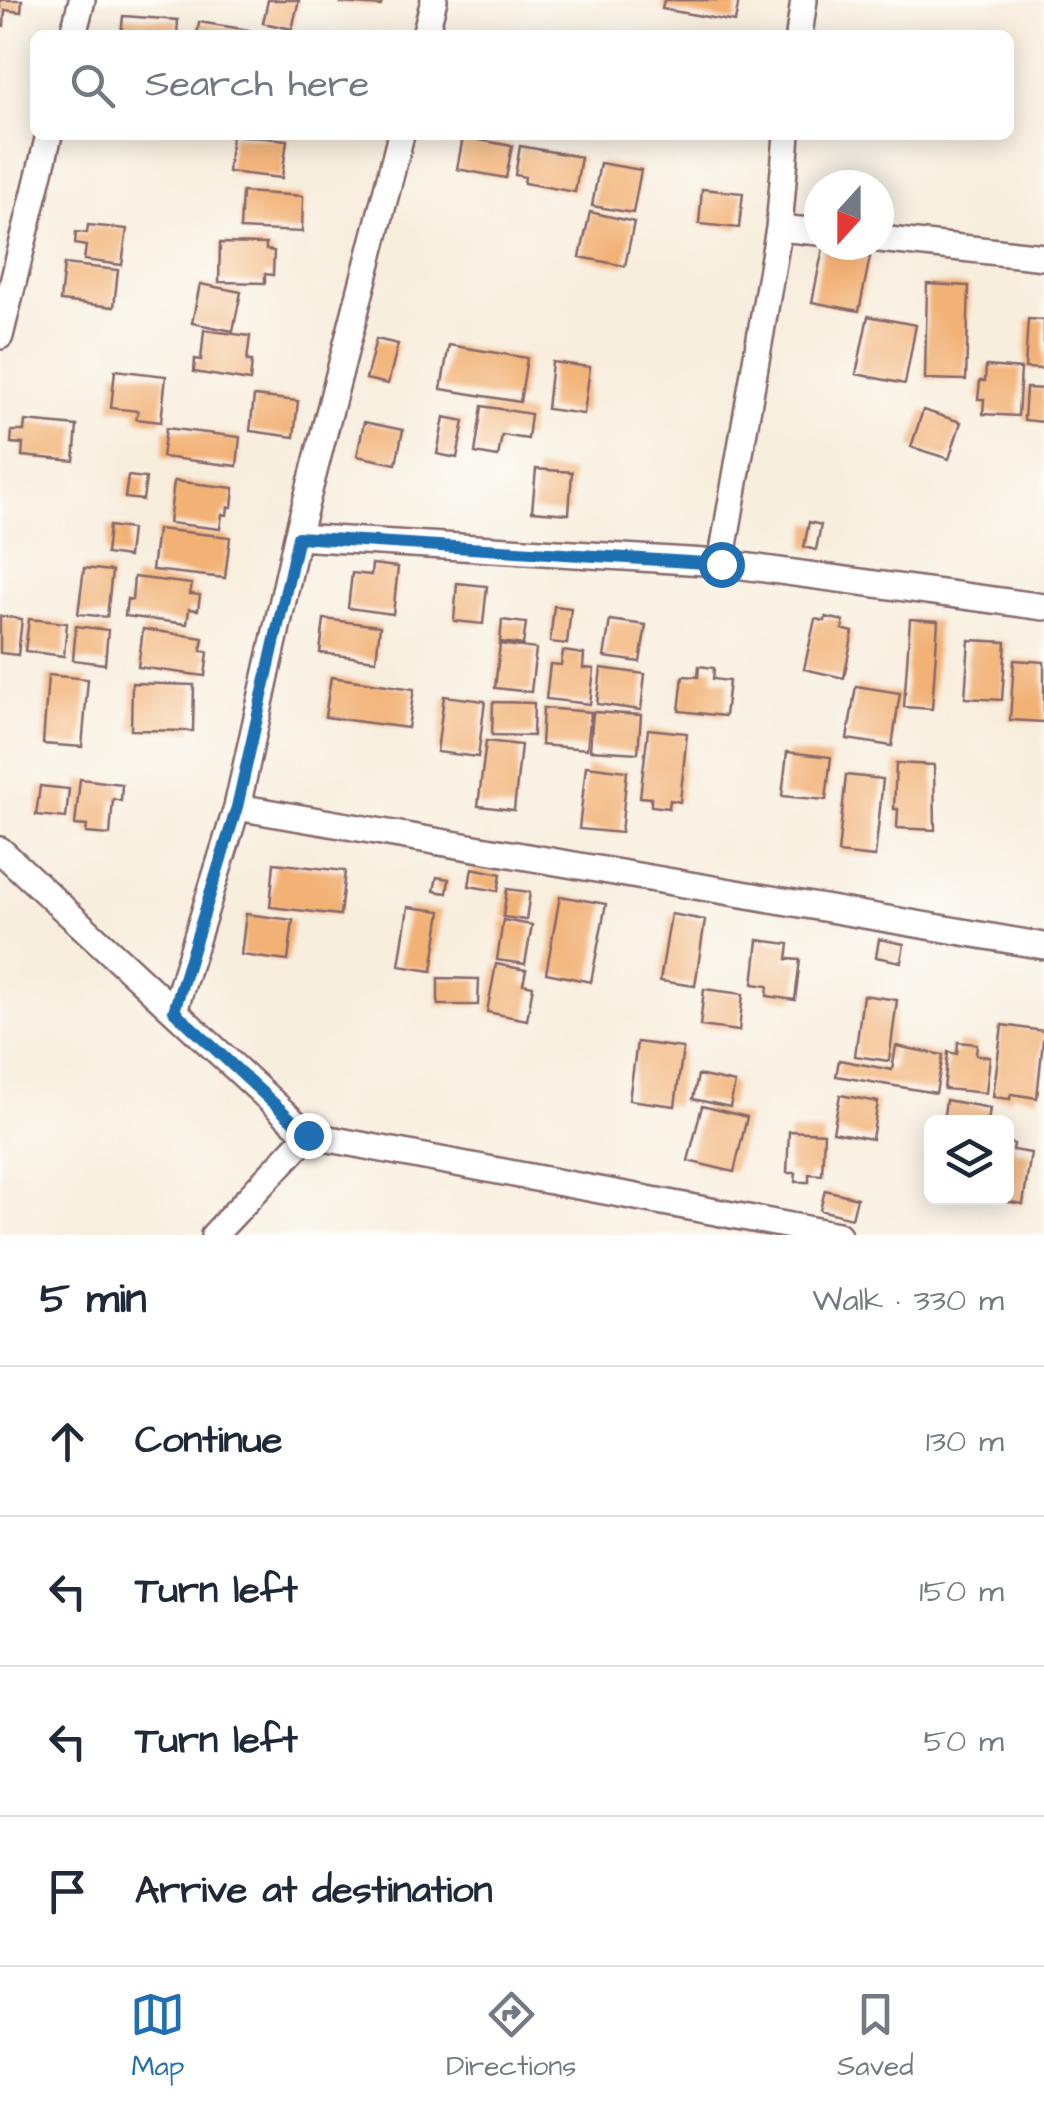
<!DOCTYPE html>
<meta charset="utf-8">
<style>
:root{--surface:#fff;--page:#f2f2f3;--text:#1f2937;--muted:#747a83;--line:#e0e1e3;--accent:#1f6fb2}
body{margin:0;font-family:"Architects Daughter",sans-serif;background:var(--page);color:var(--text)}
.controls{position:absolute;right:30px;bottom:30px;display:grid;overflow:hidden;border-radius:15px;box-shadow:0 5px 25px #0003}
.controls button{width:90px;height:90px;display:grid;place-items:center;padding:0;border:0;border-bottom:2px solid var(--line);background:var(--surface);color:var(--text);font:50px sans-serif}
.compass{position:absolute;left:804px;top:170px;width:90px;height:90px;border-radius:50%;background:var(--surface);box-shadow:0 5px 25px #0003;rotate:201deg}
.stop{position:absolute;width:30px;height:30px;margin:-22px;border:8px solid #1f6fb2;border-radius:50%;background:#fff}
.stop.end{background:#1f6fb2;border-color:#fff;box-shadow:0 2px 10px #0008}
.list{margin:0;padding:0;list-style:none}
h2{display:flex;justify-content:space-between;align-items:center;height:130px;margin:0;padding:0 40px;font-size:42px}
h2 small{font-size:32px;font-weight:400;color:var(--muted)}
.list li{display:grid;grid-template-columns:65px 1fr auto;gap:30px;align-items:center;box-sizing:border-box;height:150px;padding:0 40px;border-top:2px solid var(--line)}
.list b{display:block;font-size:38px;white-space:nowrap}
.list em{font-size:32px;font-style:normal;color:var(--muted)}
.icon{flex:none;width:55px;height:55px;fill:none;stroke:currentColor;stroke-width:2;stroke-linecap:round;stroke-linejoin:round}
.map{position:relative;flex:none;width:1044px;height:1235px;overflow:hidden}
.search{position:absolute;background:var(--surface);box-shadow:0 5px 25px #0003;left:30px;right:30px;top:30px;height:110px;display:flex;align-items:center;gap:25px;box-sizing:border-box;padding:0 35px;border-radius:15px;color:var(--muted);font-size:38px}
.sheet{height:730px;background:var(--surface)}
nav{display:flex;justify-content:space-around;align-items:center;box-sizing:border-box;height:140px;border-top:2px solid var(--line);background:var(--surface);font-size:28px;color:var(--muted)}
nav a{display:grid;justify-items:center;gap:5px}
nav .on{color:var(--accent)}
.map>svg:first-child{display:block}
.building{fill:#f2b175}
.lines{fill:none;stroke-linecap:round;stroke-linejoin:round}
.street-casing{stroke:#87676a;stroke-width:30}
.street{stroke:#fff;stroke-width:25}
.route{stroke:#1f6fb2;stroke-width:12}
</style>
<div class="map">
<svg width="1044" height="1235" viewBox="0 0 1044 1235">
<rect width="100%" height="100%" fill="#fdfcf7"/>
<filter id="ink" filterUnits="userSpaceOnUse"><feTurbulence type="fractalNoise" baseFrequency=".01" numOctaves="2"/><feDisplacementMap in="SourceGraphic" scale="20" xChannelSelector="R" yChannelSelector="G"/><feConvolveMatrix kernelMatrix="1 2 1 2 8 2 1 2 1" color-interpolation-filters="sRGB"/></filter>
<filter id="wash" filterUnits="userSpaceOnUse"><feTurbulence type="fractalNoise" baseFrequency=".0048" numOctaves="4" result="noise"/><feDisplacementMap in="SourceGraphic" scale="40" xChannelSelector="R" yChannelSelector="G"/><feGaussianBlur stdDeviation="2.25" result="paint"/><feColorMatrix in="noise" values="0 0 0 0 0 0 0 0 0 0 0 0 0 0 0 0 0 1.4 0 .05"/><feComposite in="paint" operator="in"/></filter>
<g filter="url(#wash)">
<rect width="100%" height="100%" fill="#f8eede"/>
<g id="blocks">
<path class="building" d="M0 0H22L21 12 5 10 4 26 0 25Z
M268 0H299L292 29 263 23Z
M341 0H382L381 6 341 3Z
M664 0H739L735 22 662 9Z
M123 16 178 20 177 35H121Z
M199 22 249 30V35H197Z
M232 135 287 140 282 178 228 172Z
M463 137 512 146 506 178 457 169Z
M520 146 581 157 575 192 524 183 525 177 515 175Z
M600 163 641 170 633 213 592 206Z
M702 189 743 193 739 228 699 224Z
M242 192 303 196 302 232 240 229Z
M590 212 634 222 625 266 580 257Z
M88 225 127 229 122 265 84 260 86 246 75 244 76 232 87 233Z
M220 243 266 244V250L274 251 273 275 265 274V283L219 282Z
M823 248 870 257 859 311 812 302Z
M64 264 118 270 114 307 60 301Z
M200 284 241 292 233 331 192 323Z
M927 284 969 286 966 380 925 379Z
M868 316 916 325 905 384 856 374Z
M1028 319 1044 320V369L1025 368Z
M204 330 250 336 247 361H252L250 381 194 372 195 359 201 360Z
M376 339 398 344 388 384 366 379Z
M449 345 527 358 520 402 441 389Z
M552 362 590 367 584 414 547 409Z
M986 366 1021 369 1018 416 983 414 984 399H978L980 381H985Z
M115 370 166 376 161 422 136 419 138 411 111 408Z
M1026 388 1044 389V422L1024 420Z
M254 396 298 401 294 437 250 431Z
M482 406 531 414 528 439 502 435 498 457 475 453Z
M923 410 961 422 949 459 911 447Z
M444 417 464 421 457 458 437 454Z
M25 421 77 426 74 461 22 456 23 444 11 443 12 431H24Z
M364 422 403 430 396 464 357 456Z
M166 428 240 437 237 466 162 457Z
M536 469 572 472 569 514 532 511Z
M128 476 146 478 143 500 125 498Z
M174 481 234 488 232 507H228L227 515 222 514 220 529 169 523Z
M809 522 821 525 816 550 804 547Z
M109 526 131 529 128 557 106 554Z
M157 529 230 537 225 578 152 570Z
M372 564 398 567 393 614 348 608 352 573 371 575Z
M84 568 112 571 107 617 78 614Z
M134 577 192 584 190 594 200 595 198 610 189 609 187 624 125 616 127 599 132 600Z
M457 583 487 586 483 624 454 621Z
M554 606 571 608 567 644 550 642Z
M0 616 22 619 18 655 0 653Z
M826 617 844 621 842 629 853 632 844 678 804 669 815 619 825 621Z
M29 619 67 623 64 656 25 651Z
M324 619 380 626 376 660 320 653Z
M910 619 938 621 932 709 904 707Z
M502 620 526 623 523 645 500 642Z
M610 620 646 625 640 662 604 657Z
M76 626 108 630 105 664 73 660Z
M143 629 203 638 201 651 208 652 205 676 138 667Z
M969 640 1006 642 1002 700 965 698Z
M500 644 536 649 531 692 495 688Z
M563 651 584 654 583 668 594 669 590 704 546 699 550 664 561 665Z
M1014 660 1044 662V722L1010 720Z
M699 666 714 668 713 679 729 681 725 716 679 711 683 676 698 677Z
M601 668 645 674 641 710 597 704Z
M48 675 88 679 82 747 43 744Z
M331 677 414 689 408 728 325 717Z
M132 683 194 685 193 731 131 730Z
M856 686 900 693 892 746 847 739Z
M444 696 485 701 478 757 437 752Z
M493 702 534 703 533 736 492 735Z
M543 708 591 712 587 749 541 745Z
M593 712 641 715 638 753 590 750Z
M648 729 687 733 680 802 670 800 669 808 651 806V798L640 797Z
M486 741 521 745 514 810 478 806Z
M787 752 831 757 826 800 782 796Z
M896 763 934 765 935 830 897 828 898 809H894Z
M586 766 627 771 621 833 579 829Z
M846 775 883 779 875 857 838 853Z
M80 779 122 784 121 801 113 799 110 835 86 833 87 826 75 825Z
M40 786 69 789 66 818 36 815Z
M274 863 345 871 340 915 270 907Z
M472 868 501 874 498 891 469 886Z
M437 877 449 879 447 893 434 891Z
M507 889 530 892 526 920 503 917Z
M560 896 606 904 591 982 546 973Z
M408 907 441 911 432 971 399 966Z
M246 914 293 920 288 961 241 955Z
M671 914 705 920 695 986 660 981Z
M503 920 532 925 525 964 497 960Z
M879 939 904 944 901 962 876 957Z
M758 940 789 944 787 959 800 960 795 1000 767 996 768 986 753 984Z
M496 964 526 970 523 984 533 986 527 1020 487 1012Z
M438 978 479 979 478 1005H438Z
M704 989 743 994 739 1031 700 1026Z
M863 995 897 1000 889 1061 855 1056Z
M1002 1025 1044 1031 1037 1098 1011 1094 1010 1099 993 1097Z
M637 1042 683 1048 675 1106 629 1100Z
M958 1042 977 1044 976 1055 990 1057 986 1093 944 1089 948 1052 957 1054Z
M896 1046 943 1055 936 1093 836 1076 839 1060 892 1070Z
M698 1075 735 1083 730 1107 693 1099Z
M840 1095 878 1102 872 1139 833 1132Z
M946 1100 990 1108 988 1122H943Z
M702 1106 747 1117 734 1172 688 1161Z
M789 1131 824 1133 822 1175 809 1174V1182H795L796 1173H787Z
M1006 1143 1014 1144 1013 1150 1031 1153 1023 1204 997 1200 1006 1198Z
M825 1190 857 1198 852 1218 820 1210Z"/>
</g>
</g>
<g filter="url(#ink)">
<use href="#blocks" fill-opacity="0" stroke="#87676a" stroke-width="2.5"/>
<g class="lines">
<defs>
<path id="street" d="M73 35 82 0
M425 35 434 0
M799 35 804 0
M779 228 819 232
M879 239 1044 257
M0 336 49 135
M297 537 721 563 1044 607
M721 563 779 228 787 135
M237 807 1044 946
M0 850 308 1135
M174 1011 237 807 297 537 401 135
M214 1235 308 1135 838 1235"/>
</defs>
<use href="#street" class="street-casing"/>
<use href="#street" class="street"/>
</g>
</g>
<g class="lines" filter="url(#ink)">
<path class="route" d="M308 1135 174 1011 237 807 298 537 721 564"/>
</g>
</svg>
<div class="controls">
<button><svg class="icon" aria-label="layers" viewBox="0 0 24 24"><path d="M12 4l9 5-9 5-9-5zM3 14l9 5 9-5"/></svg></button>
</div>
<svg class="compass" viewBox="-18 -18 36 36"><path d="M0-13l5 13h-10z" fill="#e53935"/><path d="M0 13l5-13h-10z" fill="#747a83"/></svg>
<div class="stop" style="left:721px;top:564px"></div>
<div class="stop end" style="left:308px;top:1135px"></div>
<div class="search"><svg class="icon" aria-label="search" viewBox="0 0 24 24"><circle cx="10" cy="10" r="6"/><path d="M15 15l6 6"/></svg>Search here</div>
</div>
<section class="sheet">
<h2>5 min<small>Walk · 330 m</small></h2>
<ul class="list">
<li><svg class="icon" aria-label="ahead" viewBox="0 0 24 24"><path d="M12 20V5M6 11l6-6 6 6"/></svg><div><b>Continue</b></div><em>130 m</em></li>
<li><svg class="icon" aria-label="left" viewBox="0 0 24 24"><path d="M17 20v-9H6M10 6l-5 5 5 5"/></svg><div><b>Turn left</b></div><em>150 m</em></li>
<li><svg class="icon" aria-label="left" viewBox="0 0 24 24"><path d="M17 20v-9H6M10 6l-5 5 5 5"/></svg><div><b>Turn left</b></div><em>50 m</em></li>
<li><svg class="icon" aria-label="arrive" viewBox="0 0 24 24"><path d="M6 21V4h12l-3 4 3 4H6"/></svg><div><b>Arrive at destination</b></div></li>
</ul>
</section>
<nav>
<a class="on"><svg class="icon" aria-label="map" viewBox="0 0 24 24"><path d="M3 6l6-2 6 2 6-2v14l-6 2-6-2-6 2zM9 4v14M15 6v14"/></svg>Map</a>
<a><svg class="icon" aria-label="directions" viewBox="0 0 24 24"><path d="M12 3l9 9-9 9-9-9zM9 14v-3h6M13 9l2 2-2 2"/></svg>Directions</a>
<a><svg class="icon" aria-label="saved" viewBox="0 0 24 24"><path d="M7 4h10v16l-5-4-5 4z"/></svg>Saved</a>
</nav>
